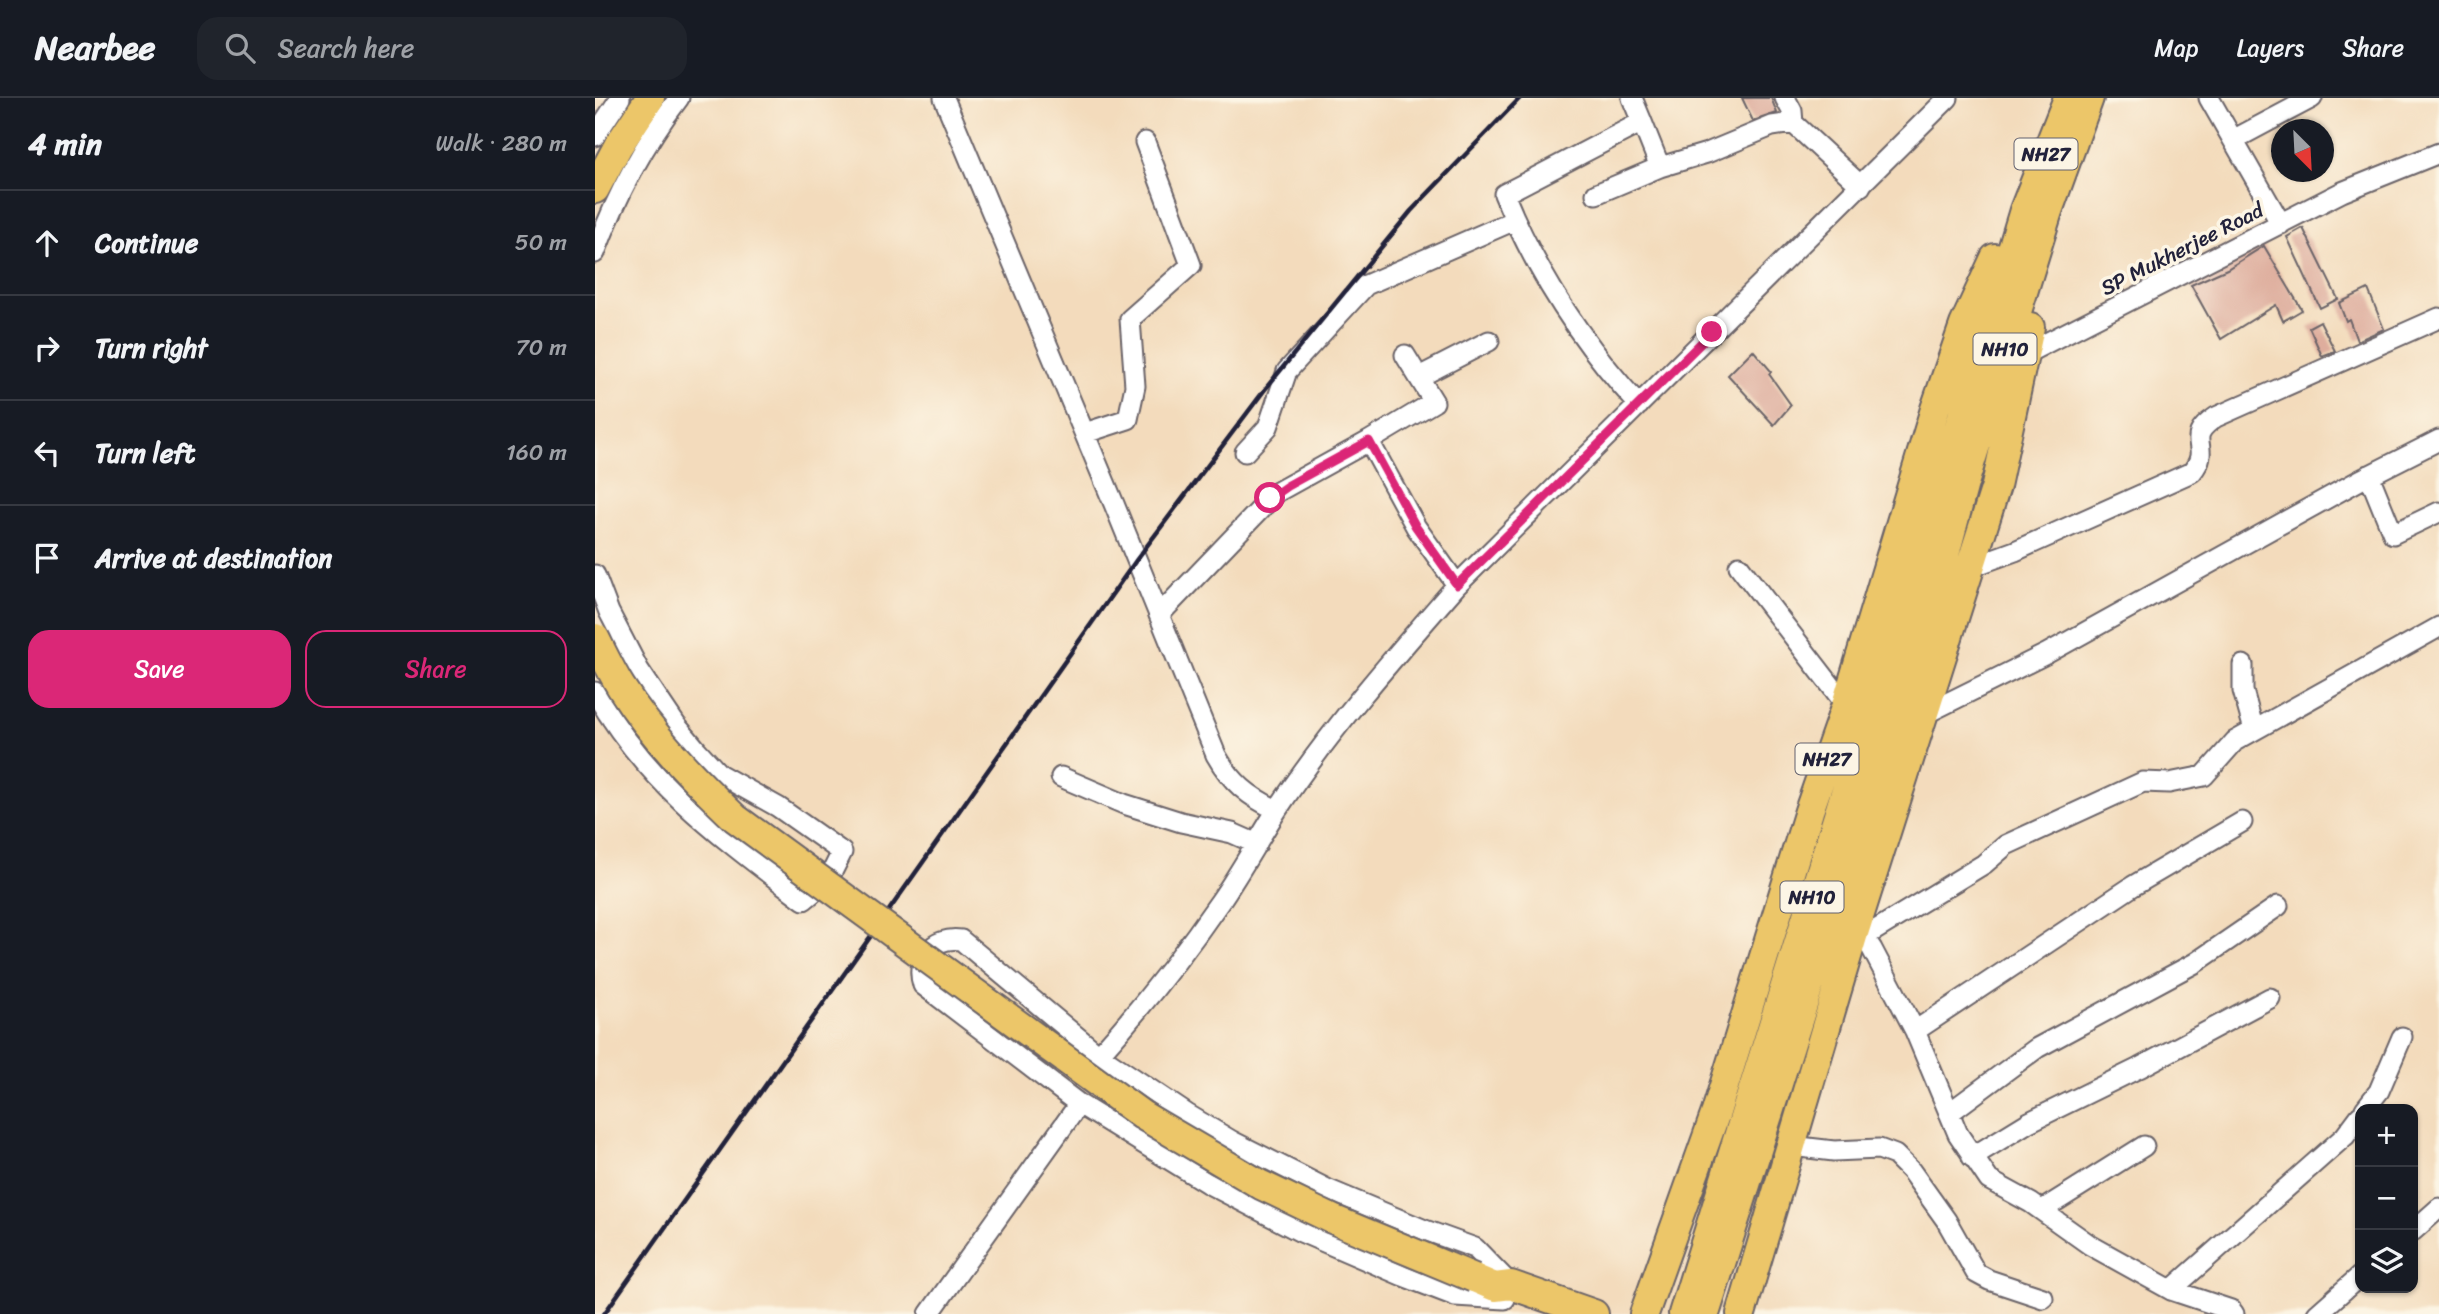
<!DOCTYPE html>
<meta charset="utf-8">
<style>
:root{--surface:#171b24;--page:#20242c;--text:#f1f3f6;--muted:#9ea1a6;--line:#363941;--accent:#db2777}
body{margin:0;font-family:Sriracha,sans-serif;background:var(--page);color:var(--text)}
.controls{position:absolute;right:21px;bottom:21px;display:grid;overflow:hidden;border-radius:14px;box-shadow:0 2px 5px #0004}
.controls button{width:63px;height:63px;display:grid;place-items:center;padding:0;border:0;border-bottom:2px solid var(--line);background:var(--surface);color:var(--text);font:35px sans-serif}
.compass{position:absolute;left:1676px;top:21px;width:63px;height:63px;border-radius:50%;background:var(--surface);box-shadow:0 2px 5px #0004;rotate:156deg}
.stop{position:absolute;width:21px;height:21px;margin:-16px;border:5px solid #db2777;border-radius:50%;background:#fff}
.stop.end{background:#db2777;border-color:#fff;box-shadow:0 2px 7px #0008}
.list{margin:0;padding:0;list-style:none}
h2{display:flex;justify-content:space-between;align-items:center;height:91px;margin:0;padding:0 28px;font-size:30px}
h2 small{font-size:23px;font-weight:400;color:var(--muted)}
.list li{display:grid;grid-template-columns:46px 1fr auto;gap:21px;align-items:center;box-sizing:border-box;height:105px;padding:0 28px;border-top:2px solid var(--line)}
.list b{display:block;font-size:26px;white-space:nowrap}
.list em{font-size:23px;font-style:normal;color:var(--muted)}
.actions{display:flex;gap:14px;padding:21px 28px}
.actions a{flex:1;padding:16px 0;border:2px solid var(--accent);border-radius:21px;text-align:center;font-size:24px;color:var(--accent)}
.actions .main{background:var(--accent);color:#fff}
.icon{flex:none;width:38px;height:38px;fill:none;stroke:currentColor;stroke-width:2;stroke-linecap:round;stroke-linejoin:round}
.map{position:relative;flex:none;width:1844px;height:1216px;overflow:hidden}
header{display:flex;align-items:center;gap:42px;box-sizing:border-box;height:98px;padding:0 35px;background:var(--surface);border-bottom:2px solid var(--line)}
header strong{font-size:33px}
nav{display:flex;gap:38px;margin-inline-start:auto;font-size:24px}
.search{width:490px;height:63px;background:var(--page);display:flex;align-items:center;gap:18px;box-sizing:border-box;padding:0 24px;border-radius:21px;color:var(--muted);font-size:26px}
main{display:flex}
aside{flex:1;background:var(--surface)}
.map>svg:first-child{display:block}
.building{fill:#dead9d}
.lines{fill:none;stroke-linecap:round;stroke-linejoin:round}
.minor-casing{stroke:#6b6368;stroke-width:23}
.highway-casing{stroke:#6b6368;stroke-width:32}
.minor{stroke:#fff;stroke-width:19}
.highway{stroke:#ecc669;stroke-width:28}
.rail{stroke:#22223b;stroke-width:4.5}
.highway-bridge-casing{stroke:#6b6368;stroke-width:32;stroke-linecap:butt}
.highway-bridge{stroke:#ecc669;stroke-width:28}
.route{stroke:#db2777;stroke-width:9}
.labels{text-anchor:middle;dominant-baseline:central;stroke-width:7;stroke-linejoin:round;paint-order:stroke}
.shield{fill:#fcf5e5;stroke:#63616e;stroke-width:2}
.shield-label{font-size:19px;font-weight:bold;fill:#22223b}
.street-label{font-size:21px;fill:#22223b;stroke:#fcf5e5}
</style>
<header>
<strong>Nearbee</strong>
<div class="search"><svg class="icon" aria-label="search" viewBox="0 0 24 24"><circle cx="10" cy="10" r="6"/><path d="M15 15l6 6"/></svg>Search here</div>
<nav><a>Map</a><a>Layers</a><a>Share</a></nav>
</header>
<main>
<aside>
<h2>4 min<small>Walk · 280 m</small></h2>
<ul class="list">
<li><svg class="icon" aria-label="ahead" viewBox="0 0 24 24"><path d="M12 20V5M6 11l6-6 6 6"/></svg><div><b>Continue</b></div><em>50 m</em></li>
<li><svg class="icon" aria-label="right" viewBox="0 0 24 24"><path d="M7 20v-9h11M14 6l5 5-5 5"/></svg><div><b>Turn right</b></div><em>70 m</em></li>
<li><svg class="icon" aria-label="left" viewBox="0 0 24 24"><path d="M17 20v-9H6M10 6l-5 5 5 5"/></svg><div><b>Turn left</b></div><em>160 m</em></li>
<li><svg class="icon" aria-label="arrive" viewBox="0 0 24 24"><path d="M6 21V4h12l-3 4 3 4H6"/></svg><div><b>Arrive at destination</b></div></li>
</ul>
<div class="actions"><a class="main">Save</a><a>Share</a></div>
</aside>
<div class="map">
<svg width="1844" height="1216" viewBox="0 0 1844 1216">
<rect width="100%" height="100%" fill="#fcf5e5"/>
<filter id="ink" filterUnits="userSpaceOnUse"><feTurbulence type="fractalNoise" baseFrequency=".0143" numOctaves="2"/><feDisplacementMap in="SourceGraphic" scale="14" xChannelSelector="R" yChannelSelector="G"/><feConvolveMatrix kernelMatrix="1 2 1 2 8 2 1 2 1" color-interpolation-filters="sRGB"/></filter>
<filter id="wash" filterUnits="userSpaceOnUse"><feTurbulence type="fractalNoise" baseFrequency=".00686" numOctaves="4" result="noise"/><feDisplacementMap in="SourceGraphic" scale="28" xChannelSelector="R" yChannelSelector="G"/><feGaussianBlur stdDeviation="1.57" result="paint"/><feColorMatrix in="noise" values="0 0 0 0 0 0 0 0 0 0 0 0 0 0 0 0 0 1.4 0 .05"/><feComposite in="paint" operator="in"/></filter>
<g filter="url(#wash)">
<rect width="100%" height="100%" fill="#f3dbbc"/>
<g id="blocks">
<path class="building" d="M1147 0H1176L1182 15 1158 23Z
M1708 130 1743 201 1725 210 1692 139Z
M1669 148 1707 212 1688 223 1681 207 1626 241 1596 187 1632 171Z
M1773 191 1789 231 1762 243 1754 221 1751 223 1744 205Z
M1725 223 1740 253 1727 258 1714 229Z
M1158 252 1176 273 1174 276 1196 307 1179 327 1133 277Z"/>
</g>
</g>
<g filter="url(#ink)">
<use href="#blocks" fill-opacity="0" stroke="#6b6368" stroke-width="2"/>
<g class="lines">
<defs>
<path id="minor" d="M349 0 519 406 621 657C636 684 654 699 682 712
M1037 0 1047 24 909 96C942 176 986 244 1044 307
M1190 0 1197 13 1198 25
M1614 0 1686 126
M1047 24 1065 69
M0 38 25 0
M1638 42 1717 0
M1001 96 1065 69 1112 55 1177 28 1198 25 1266 88
M0 155C21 99 47 48 84 0
M810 257 839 304 774 343 821 429 862 487
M1428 257 1747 94 1844 55
M824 279 894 243
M490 335 533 321 540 288 535 221 596 167 550 44
M650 354 673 329 692 273 771 187 920 122
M1774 377 1798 436 1844 414
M1144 468 1251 607
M1376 469 1420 453 1597 374C1619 347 1586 342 1621 319L1844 220
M0 477 14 514 44 572 81 627 102 652 124 676 183 709 247 754 233 782 209 802C126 739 53 687 0 594
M564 517 682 394 774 343
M1648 567V593L1659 632
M1328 617 1451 556 1765 382 1844 342
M466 679 529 706 586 724 637 735 662 746
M1258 838 1269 839 1277 851 1320 933 1363 1036 1394 1082 1436 1105 1495 1147 1576 1192 1636 1212 1639 1216
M1269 839 1389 766 1411 747 1548 684 1574 685 1609 678 1640 643 1844 529
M1320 933 1538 788 1647 724
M504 957C548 908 588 857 626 802 646 773 663 742 682 712 735 632 799 559 862 487L1353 0
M1770 1011 1784 993 1807 939
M1354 1015 1442 950 1600 865 1683 808
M1196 1048 1239 1053 1284 1051 1300 1057 1316 1073 1351 1122 1381 1175 1394 1182 1448 1200
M1377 1059 1434 1024 1544 970 1675 900
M1447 1112 1549 1048
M1818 1133 1844 1110
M1576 1192 1750 1038 1765 1018
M910 1201 860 1198 808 1178 706 1134 612 1085 484 1006 328 887C319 860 339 838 366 842L504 957 592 1016 637 1043 732 1091 830 1132 880 1150 916 1187
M334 1216 484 1006
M1722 1216 1765 1178"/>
<path id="highway" d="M0 91 23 48 55 0
M879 1180 900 1189 916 1187 999 1216
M1049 1216 1121 1014 1214 713 1251 607 1340 311 1369 227 1400 160
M1088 1216 1367 319 1429 112 1473 0
M1110 1216 1346 471 1368 389 1453 113 1494 0
M1146 1216 1258 838 1401 388 1435 229"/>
</defs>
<use href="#minor" class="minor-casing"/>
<use href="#highway" class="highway-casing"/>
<use href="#minor" class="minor"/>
<use href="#highway" class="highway"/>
<path class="rail" d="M9 1216 542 461 671 290 816 113 925 0"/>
<defs>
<path id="highway-bridge" d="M0 540C8 556 16 573 26 589 57 638 98 680 140 720L547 1017 666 1087 737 1121 879 1180"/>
</defs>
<use href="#highway-bridge" class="highway-bridge-casing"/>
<use href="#highway-bridge" class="highway-bridge"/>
</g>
</g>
<g class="lines" filter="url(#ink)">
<path class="route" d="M675 400 692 388 774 343 821 429 862 487 1117 234"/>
</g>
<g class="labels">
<g class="shield">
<rect x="1419.5" y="40.5" width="63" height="31" rx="5"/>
<rect x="1378.5" y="235.5" width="63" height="31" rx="5"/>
<rect x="1200.5" y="645.5" width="63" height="31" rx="5"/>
<rect x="1185.5" y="783.5" width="63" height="31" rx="5"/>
</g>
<g class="shield-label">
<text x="1451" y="56">NH27</text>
<text x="1410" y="251">NH10</text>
<text x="1232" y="661">NH27</text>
<text x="1217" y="799">NH10</text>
</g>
<g class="street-label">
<text transform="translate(1587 151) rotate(-27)">SP Mukherjee Road</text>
</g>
</g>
</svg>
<div class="controls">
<button>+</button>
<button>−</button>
<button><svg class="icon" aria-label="layers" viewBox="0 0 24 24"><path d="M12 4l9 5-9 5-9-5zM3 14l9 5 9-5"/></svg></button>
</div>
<svg class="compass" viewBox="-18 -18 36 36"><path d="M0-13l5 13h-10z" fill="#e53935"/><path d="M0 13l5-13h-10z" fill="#9ea1a6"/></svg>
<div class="stop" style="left:675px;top:400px"></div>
<div class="stop end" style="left:1117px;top:234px"></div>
</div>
</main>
